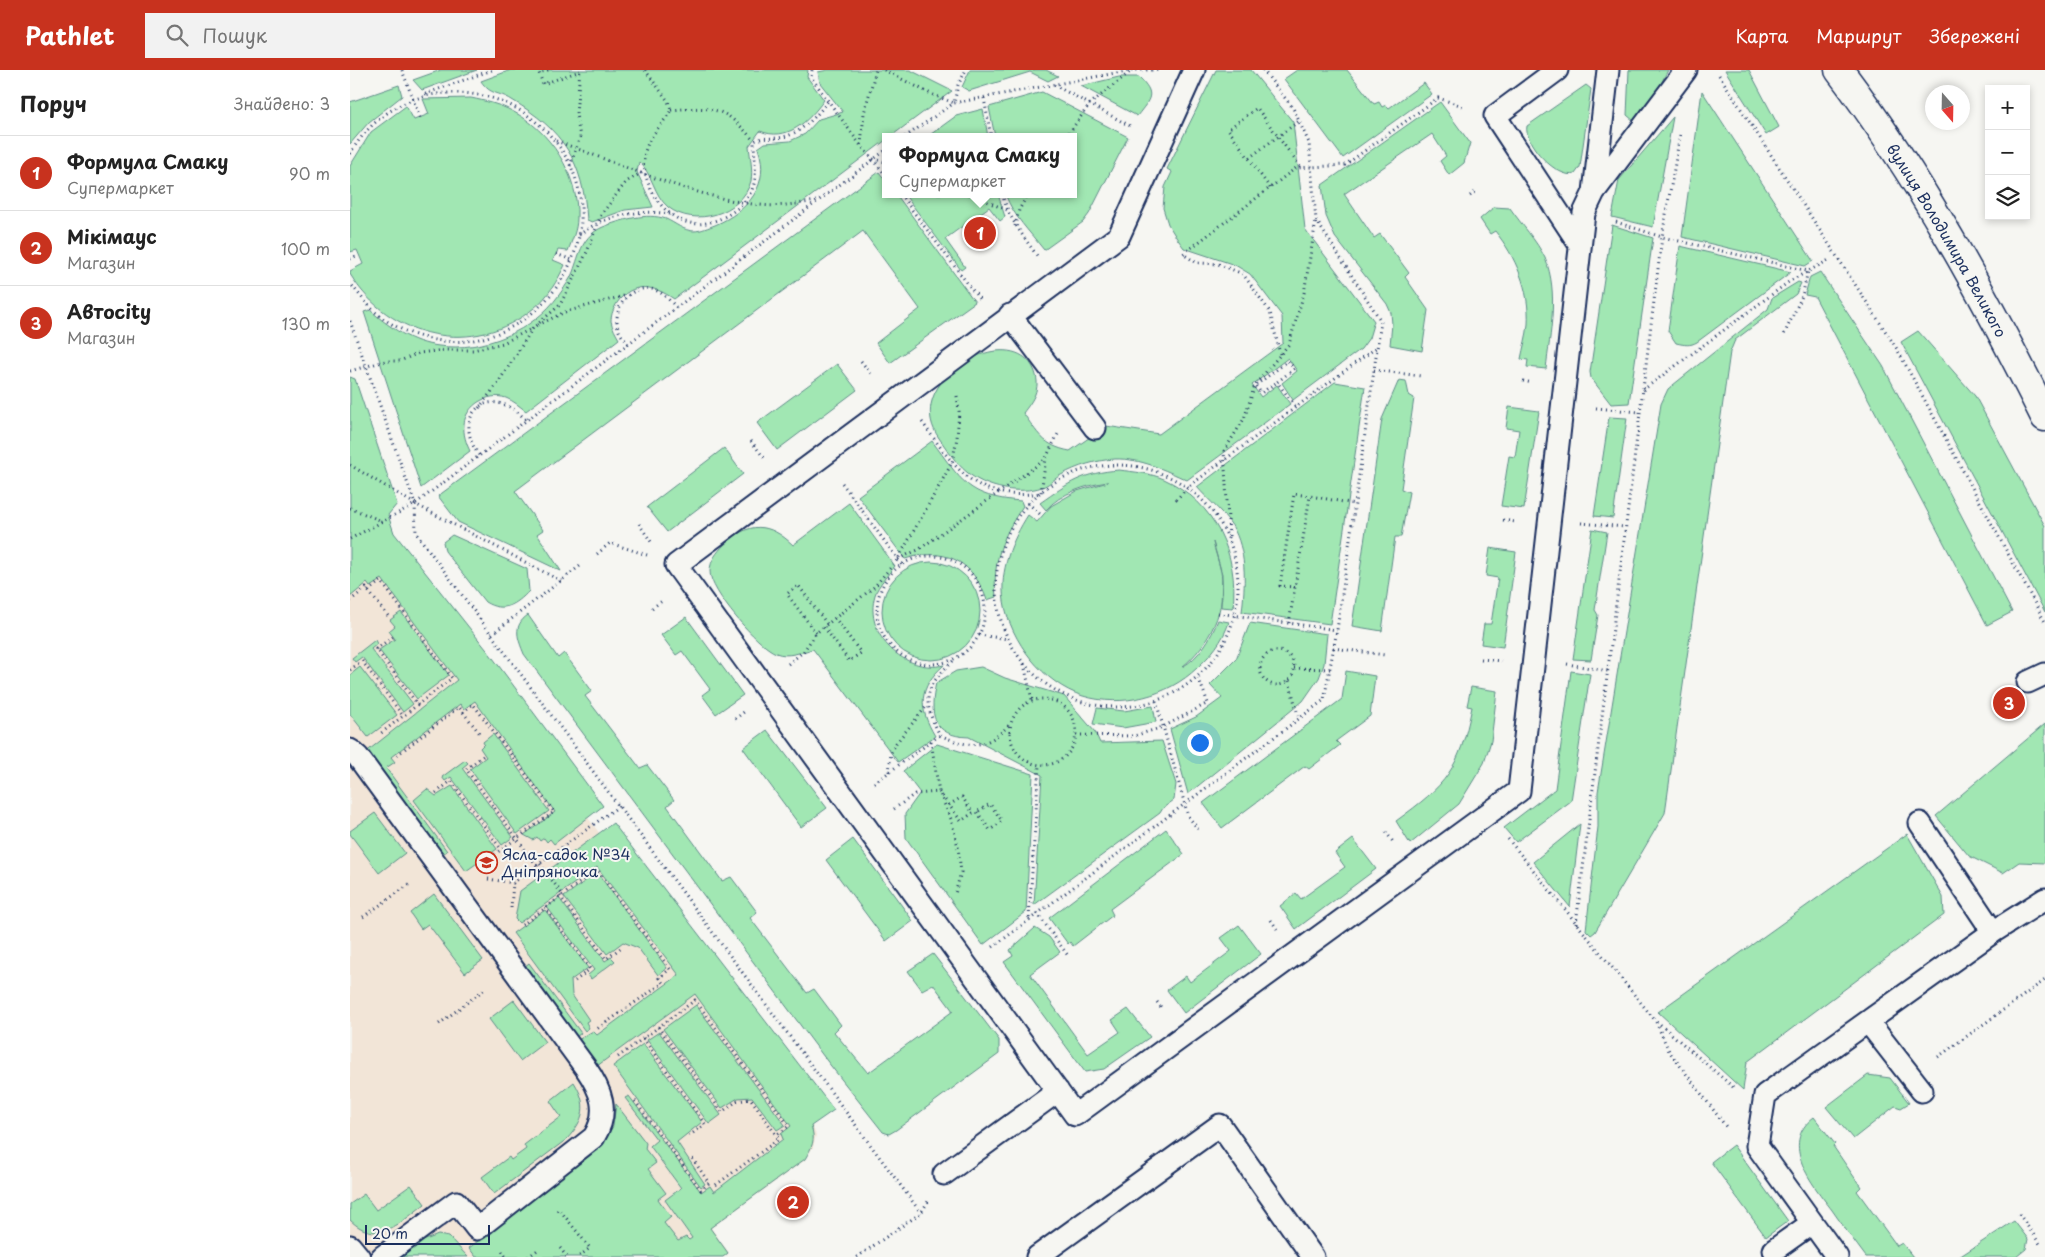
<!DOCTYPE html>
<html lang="uk">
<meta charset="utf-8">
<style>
:root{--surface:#fff;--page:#f2f2f2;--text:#222;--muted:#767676;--line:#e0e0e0;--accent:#c8321e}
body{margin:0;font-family:"Playpen Sans",sans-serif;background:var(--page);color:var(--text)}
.controls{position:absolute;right:15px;top:15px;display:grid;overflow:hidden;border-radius:0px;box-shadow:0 2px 8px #0003}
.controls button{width:45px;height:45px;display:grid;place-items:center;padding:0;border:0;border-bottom:1px solid var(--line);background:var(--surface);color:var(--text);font:25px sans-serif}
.compass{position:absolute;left:1575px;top:15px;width:45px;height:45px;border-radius:50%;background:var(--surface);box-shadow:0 2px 8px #0003;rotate:160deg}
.scale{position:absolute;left:15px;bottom:12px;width:125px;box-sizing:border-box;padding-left:5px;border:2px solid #1b2f5e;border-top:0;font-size:14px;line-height:18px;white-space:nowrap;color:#1b2f5e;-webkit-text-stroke:4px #f6f6f2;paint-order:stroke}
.you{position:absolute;left:849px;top:672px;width:18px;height:18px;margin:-12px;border:4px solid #fff;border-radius:50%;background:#1a73e8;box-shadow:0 0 0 8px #1a73e833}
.badge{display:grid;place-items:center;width:32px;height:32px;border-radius:50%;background:var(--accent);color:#fff;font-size:16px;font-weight:700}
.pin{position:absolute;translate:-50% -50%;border:2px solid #fff;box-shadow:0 1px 5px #0006}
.popup{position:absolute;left:532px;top:63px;width:195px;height:65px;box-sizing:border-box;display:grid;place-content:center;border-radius:0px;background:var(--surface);filter:drop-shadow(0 1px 4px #0005);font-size:16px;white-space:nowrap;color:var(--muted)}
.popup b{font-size:19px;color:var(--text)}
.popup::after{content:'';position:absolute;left:50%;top:100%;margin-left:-10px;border:10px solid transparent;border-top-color:var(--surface)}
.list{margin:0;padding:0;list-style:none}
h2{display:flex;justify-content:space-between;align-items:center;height:65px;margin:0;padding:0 20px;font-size:21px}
h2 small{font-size:16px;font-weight:400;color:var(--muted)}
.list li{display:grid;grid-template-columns:32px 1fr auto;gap:15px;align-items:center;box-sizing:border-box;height:75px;padding:0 20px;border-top:1px solid var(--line)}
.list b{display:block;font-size:19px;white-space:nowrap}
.list p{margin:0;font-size:16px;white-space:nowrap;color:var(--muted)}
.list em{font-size:16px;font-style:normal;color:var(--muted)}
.icon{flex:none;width:28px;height:28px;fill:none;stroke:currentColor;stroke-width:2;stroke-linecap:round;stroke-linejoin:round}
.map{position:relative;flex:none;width:1695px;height:1187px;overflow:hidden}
header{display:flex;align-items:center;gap:30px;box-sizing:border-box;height:70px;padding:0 25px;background:var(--accent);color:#fff}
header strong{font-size:24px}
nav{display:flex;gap:28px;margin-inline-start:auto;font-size:18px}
.search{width:350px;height:45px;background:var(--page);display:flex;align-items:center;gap:12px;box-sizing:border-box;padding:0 18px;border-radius:0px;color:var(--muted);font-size:19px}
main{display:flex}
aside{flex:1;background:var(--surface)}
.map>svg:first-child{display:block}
.built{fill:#f2e5d7}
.green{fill:#a1e7b3;stroke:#5e8b88}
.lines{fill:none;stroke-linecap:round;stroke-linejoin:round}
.lane-casing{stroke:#1b2f5e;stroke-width:25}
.secondary-casing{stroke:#1b2f5e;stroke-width:31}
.path{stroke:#1b2f5e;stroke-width:3;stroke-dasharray:1 4;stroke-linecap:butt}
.lane{stroke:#f6f6f2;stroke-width:21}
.secondary{stroke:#f6f6f2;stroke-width:28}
.labels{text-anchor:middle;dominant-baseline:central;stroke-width:4;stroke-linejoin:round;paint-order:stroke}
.street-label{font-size:15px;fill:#1b2f5e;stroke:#f6f6f2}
.poi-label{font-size:15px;fill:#1b2f5e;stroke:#f6f6f2;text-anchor:start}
</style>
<header>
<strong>Pathlet</strong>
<div class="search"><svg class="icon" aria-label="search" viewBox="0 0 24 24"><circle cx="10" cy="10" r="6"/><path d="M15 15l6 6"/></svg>Пошук</div>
<nav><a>Карта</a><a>Маршрут</a><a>Збережені</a></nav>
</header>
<main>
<aside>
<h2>Поруч<small>Знайдено: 3</small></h2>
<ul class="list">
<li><span class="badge">1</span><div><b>Формула Смаку</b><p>Супермаркет</p></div><em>90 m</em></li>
<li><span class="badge">2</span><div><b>Мікімаус</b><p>Магазин</p></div><em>100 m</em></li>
<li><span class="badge">3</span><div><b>Автоcity</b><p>Магазин</p></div><em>130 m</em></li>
</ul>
</aside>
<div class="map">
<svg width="1695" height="1187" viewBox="0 0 1695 1187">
<rect width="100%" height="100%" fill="#f6f6f2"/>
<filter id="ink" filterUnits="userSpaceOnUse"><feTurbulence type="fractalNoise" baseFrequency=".02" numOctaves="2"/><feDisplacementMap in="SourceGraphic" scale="10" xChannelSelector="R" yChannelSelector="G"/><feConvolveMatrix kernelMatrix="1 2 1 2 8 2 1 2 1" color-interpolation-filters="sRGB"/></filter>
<g filter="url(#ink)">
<path class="built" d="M28 469 299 829 458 1046 466 1065 463 1077 455 1090 361 1158 379 1183 374 1187H0V491Z"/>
<path class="green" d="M91 0H127L72 20 63 10Z
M161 0H458L457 7 474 30C458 52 437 72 410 61L399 76C400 86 403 100 401 111 392 144 344 158 318 137 303 124 303 104 289 92L287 102 303 137 275 140 242 152 237 150C233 91 213 60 162 30 148 21 141 26 131 11Z
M478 0H560L602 21 540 67H536V70L324 229C304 215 282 211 267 233 264 238 261 244 261 251 262 257 266 264 269 269L176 341C169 336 164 331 156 328 138 322 116 335 114 354 113 364 116 373 120 381L71 418 14 242 20 240C39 257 62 273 89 276 134 282 183 261 209 225 214 218 220 210 223 202 230 183 232 166 253 157 271 150 297 142 316 149 325 153 334 161 344 161 351 161 359 157 365 155 398 141 421 115 408 78L415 73 440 71 455 64 469 49 493 42 470 13 468 2Z
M620 0H696L708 6 698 11 680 2 619 21 612 17Z
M866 0H901L943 52 955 159 1024 251 1019 268 1011 279 943 330 932 313 947 301 938 288 902 315 911 327 927 315 940 334 837 410C815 400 790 388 765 389 747 390 727 396 711 405 705 408 699 415 692 417 681 421 666 421 655 419 620 412 608 396 589 368 548 309 665 247 685 302 691 319 683 330 673 343 688 363 693 376 720 381L756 356 809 364 933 273 932 246 900 204 885 195 834 178 826 167 818 154 813 138 815 117 822 102 817 99Z
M947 0H997L1024 34 1029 32 1032 37 1036 35 1039 38 1074 13 1082 24 993 88 934 9Z
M1279 0H1318L1304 27 1285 52 1277 45Z
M1375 0H1399L1429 57 1416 65Z
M769 7H789C806 24 801 28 787 46L731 16Z
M49 15 52 26 19 52 0 74V32Z
M1236 15 1241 19 1230 97 1225 104C1208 110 1173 73 1177 56Z
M1352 21 1463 191 1455 196 1332 167Z
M692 22 778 67 739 144 733 152 694 180C679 161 664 147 655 124H724V67H645L639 37Z
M121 28C135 31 149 34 162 41 200 60 229 105 227 148 227 160 222 170 218 181L208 180 203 190 215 195C207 211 198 227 184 238 124 288 39 269 0 204V201L13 194 7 180 0 182V96L21 62 56 36 64 50 79 44 73 29Z
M1090 32 1120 73 1114 93 1099 105 1090 91 1096 86 1082 64 994 124 1024 168 1030 164 1059 203 1055 207 1078 240 1072 281 1040 275 1042 254 1041 243 1037 234 985 167 976 146 972 115Z
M633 39 638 67H577L606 46Z
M1323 47 1303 157 1262 147 1269 110Z
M529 102 536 111V124H546L625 232 540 293 526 273 570 239 513 161 165 421 193 460 187 464 211 501 108 452 88 426Z
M554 124H648L655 147 650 151 639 137 595 169 615 197 611 200Z
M1144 137 1160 138C1171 154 1187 171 1195 188 1209 223 1200 263 1196 299L1177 297 1178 290 1171 289C1173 278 1177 266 1178 254 1180 220 1166 187 1145 161L1140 164 1130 149Z
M1262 155 1303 168 1279 333 1261 334 1241 308 1240 302Z
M1330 176 1441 202 1347 272C1340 276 1335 275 1326 273L1318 261Z
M1470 202 1533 296 1662 542 1637 555 1465 227 1455 225 1460 207Z
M1448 212 1451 213 1446 224 1385 270 1380 282 1315 743 1245 862 1241 865 1236 860 1248 757V722L1311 334 1318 319 1418 239 1422 228Z
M1568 261 1625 326 1695 456V542L1551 272Z
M487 294 507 320 427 380 407 353Z
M0 307 5 309 47 434 38 445 44 463 140 584 253 736 204 774 200 769 197 772 194 768 190 771 187 767 183 770 174 765 205 742 125 631 114 639 110 634 41 687 45 692 36 698 97 781 91 785 15 683 107 610 32 509 20 517 17 513 0 527Z
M1049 310 1056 311 1059 325 1064 328 1051 419 1059 422 1051 467H1045L1032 561 1002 556 1032 349Z
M985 312 1015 317 980 554 892 542C895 516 897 486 885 461 879 447 857 429 847 417Z
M1159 337 1189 341 1174 439 1151 436 1159 386 1165 387 1169 360 1156 358Z
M1259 347 1277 348 1263 448 1244 446Z
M582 371C612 411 617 427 671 431L673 436C653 465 642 491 646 527L637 530C622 489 594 477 555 489L508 426Z
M374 378 393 404 317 462 297 437Z
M769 400C784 402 800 403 814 409 865 432 889 485 883 538L871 537 872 504 863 472C865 482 869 492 871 502 878 538 859 575 832 597 849 588 861 568 868 550L879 552C873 571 861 585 847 598 818 626 772 638 733 626 694 614 660 571 654 531 649 501 662 470 678 445L687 452 701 436 727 421 758 412C737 415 710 423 696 440L690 433C720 412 732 403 769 400Z
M499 433 545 496C538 505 528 515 525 525 513 566 556 604 594 595 568 618 568 637 585 666L548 692 463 579C451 582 438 588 426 583 408 576 359 521 360 501 360 491 367 482 374 475 399 451 419 452 443 475Z
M1242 459 1257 462 1245 540 1248 545 1241 590 1223 589Z
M102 465 177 499 179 521C166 535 153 543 135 532L95 481 93 472Z
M1140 478 1166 482 1153 577 1131 574 1134 554H1141L1148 508 1136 506Z
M532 541a49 49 0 1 1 98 0a49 49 0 1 1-98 0Z
M51 542 99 605 67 629 29 580 45 569 39 561 45 556 40 550Z
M178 545 208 588 214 583 242 621 235 626 290 698 297 695 324 730 317 736 372 811 381 807 407 842 400 848 457 923 464 919 491 955 484 962 518 1003 603 941 583 914 572 920 558 901 583 884 649 970V984L546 1060 539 1064 533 1062 477 991 174 584C168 569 162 556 178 545Z
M336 547 393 625 366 644 352 625 360 619 332 581 326 585 311 565Z
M900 553 977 564 974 594 969 608 953 631 838 724 820 659 846 647 872 628 860 615 886 589Z
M25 570 27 574 21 579 63 634 53 642 12 587 5 592 2 588Z
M10 597 47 645 18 667 0 644V605Z
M631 597 655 608 714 626 745 662 750 673 812 671 826 714 824 730 813 738 810 743 684 835 692 705 619 667C582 666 579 644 586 613L606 601Z
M996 601 1025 606 1020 646 986 671 990 675 959 699 955 696 872 758 853 733 992 629Z
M1221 601 1240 604 1221 731 1166 772 1154 758 1205 719Z
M1121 617 1147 621 1141 671 1134 693 1109 734 1060 774 1046 751C1097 714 1109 700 1122 637L1117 636Z
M803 636 806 652 773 658 743 654 747 638 774 641Z
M1695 654V793L1669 792 1653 803 1619 786 1586 746Z
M417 660 477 738 451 757 393 678Z
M143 664 199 741 167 764 120 699 136 687 130 678 134 674 133 672Z
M587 674 683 704 676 842 633 875 556 768 555 744 570 723 553 701Z
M115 690 118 693 112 698 163 767 152 775 101 707 95 711 92 707Z
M102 716 147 779 116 801 64 730 77 719 86 726Z
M25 743 55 783 29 803 0 764V761Z
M263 753 484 1040 461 1056C466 1070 462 1077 455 1089L360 1158 378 1183 373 1187H126L119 1178 250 1078 263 1056 266 1034 296 1073 295 1079 306 1093 298 1099 316 1123 308 1129 321 1147 314 1153 328 1171 336 1167 339 1170 342 1168 315 1130 331 1118 300 1076 307 1070 275 1028 279 1026 351 1122 360 1116 364 1122 433 1069 431 1064 441 1056 345 924 247 996 228 970 243 961 247 965 329 905 247 797 169 853 165 849 170 821Z
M1230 754 1220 837 1183 792Z
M816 759 834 784 760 839 763 845 723 876 720 872 718 874 699 848Z
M1557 764 1593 827 1594 845 1397 992 1393 1020 1308 942Z
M503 769 563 851 536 871 476 790Z
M1003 769 1026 799 946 859 930 836 946 823 951 829 995 797 985 783Z
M247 802 317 898 308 905 288 878 273 872 257 884 214 827Z
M84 824 133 890 115 903 78 854 71 859 60 843Z
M209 828 255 891 261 887 265 891 241 909 238 905 244 900 197 837Z
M195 840 238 898 221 910 222 925 239 950 236 952 239 958 235 961 163 863Z
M889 855 911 884 834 943 817 920 836 906 840 912 881 881 871 868Z
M685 858 699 867 710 882 680 904 738 984 770 962 762 950 778 939 800 967 754 999 735 1002 654 892 663 886 660 880Z
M179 893 231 963 226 967 174 897Z
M164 930 195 972 170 991 139 949Z
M346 935 435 1055 427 1060 402 1027 388 1028 372 1038 313 959Z
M309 962 371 1045 359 1054 297 970Z
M293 974 352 1052 327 1072 355 1114 351 1117 263 996Z
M1518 1005 1540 1008 1559 1033 1551 1038 1545 1036 1503 1069 1476 1037Z
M224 1012C238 1035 235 1049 217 1069L144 1124 132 1107 159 1087 161 1090 176 1079 174 1075 211 1047 200 1031Z
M1464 1047 1485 1074 1483 1076 1511 1117 1507 1121 1547 1176 1552 1173 1563 1187H1516C1504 1171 1493 1156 1482 1140 1463 1115 1428 1074 1464 1047Z
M1383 1075 1438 1151 1416 1167 1361 1092Z
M61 1115 75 1134C51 1152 28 1177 0 1150V1134L14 1124 26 1140Z
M1664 1151 1678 1169 1676 1179 1666 1187H1609Z
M88 1165 99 1167 118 1187H51L73 1171Z"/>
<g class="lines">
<defs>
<path id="lane" d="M844 0 769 166 326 495 725 1045 1169 721 1234 143 1244 122 1258 0
M1207 0 1145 46 1230 175
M1244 122 1336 0
M660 245 745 358
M1678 612 1695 604
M0 680 8 687 235 997C251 1020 260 1041 244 1067L127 1159 106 1132 32 1187
M1570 753 1643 862
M1519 953 1572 1021
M594 1104 708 1021
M0 1176 9 1187
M1424 1180 1462 1153
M687 1187 870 1055 963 1187
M1487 1187 1407 1076 1415 1025 1643 862 1695 829"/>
<g id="secondary">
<path id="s1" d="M1489 0C1570 107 1635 227 1695 347"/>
</g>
</defs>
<use href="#lane" class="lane-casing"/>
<use href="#secondary" class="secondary-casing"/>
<path class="path" d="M52 0 70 48
M198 0 189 3 193 14 230 1
M295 0 318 31 321 40C313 55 299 65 295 82 289 109 311 148 340 153 364 158 398 138 404 114 407 101 404 84 404 71 413 67 418 69 427 68 449 66 465 48 478 31
M462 0 461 7 511 76 523 89 536 92
M534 0 581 24 604 33 608 15 616 0
M1369 5 1547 279 1695 552
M704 15 782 57
M75 24 142 0
M634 28 641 67
M321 40C365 36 375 37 404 71
M555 67 604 33 782 0H808
M716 67 740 34 780 2
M206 71C271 94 341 127 410 135 429 137 447 134 466 131
M511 75 514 43 526 0
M0 84C23 44 62 21 109 23 143 24 172 37 196 61 296 163 164 327 40 253 23 243 12 228 0 213
M899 88 949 51
M523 89 536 106
M220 96 230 67 226 44 230 0
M920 118 878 59 907 38 951 98
M550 124 630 230
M619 124 657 140
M652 124C659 149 674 167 688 187
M1120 126 1128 120
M1266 152 1312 167 1458 201 1452 226 1433 267
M665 156 669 140 678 124
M229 165C254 145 290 139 320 144
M206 184 222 190
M0 189 8 185
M0 251 65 434 66 463 571 1143
M188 255 215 242 277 225
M278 274C275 270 271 265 269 261 261 240 278 215 301 219 312 221 319 230 326 237
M930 284 920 242 893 204 868 194 847 193 833 184 946 98 995 95 1088 28 1116 37
M511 291 523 307
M1024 300 1071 306
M0 301 35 291H50L69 283 95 280H123L153 273 183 258
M1173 311 1182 313
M910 312 938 291 944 299 927 312 946 337
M906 316 911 323 927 312
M1293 320 1440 211 1481 189
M129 338 148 313 183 258 210 235 237 182 251 145 276 112 293 102
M1246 338 1290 342
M572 352C607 400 625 432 691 423L696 388 708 364
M401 371 415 389
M129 385C100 346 139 310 176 350
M646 516a121 121 0 1 1 242 0a121 121 0 1 1-242 0Z
M0 395 65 434 211 511
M492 413 552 495
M826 430 838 417 1027 277
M678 433 692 446
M0 438 32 451
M1153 450 1165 452
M1231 453 1275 457
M289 454 302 473
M879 466 874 381 894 349 905 315 939 274 954 223 966 151
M0 469 65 434 536 80
M247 484 260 473 297 485
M527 540a54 54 0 1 1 108 0a54 54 0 1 1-108 0Z
M548 489 568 480 696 389
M945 517 930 516 944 424 960 426
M18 521 31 511 102 608 30 664
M0 531 16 518 38 546
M302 538 312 531
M868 543 987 560
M939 553 960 426 1005 434
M474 557 499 591 511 583 485 548
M466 563 437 524 448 515 477 554
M142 564 230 496
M629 565 658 569
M43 567 26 579 68 635
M983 578 1035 585
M910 598a17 17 0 1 1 34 0a17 17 0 1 1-34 0Z
M1131 589 1151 591
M603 591C574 618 571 630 590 665 621 679 636 679 660 654
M438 594 453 582 466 563 524 517 548 489 602 393 607 368 609 341 607 326
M674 594 682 630
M1217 594 1258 601
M944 598 980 599
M0 600 12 591 53 646
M939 611 949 649
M660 662a33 33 0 1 1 66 0a33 33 0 1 1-66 0Z
M806 631 838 746 848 759
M113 642 123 634 204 742 128 796
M385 649 394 642
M726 665 784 666 813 657 858 633 848 607
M581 671 589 722 601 749 608 777 611 802 605 824
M47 685 109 637 131 665
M133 686 116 699 187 796
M539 702 541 683 546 673 576 637
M524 713 590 665
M86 723 101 711 151 779
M599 735 612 727 623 743
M544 739 565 724 589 722 611 751 623 743 627 742 640 760 652 751 640 734 627 742
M1036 762 1043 772
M1158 769 1304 949 1383 1017
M190 794 212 824
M138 809 163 813 269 736
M210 826 256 889 273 876
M195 837 240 899 225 911
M161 838 163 813
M687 843 719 887
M13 847 60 814
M679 848 689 695
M921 850 927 859
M1226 854 1312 167 1330 65
M172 855 247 800 320 899 309 908 313 913 247 959
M643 877 974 630 987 560 1031 251 966 150 959 73 943 38 913 0
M807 932 813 940
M1306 952 1319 981 1377 1058
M89 954 136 918
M308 957 372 1042 387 1031 401 1029 429 1069 363 1117
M293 968 355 1054 339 1066
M268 987 345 930 439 1056 426 1065
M1588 987 1695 910
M285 1031 351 1120 359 1113 342 1088
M207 1141 209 1139 240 1178 228 1187
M1669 1144 1690 1174
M210 1178 217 1187
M152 1181 156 1187
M178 1187 189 1179
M507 1187 571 1143 579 1130"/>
<use href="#lane" class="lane"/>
<use href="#secondary" class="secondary"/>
</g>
</g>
<defs>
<symbol id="school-ring" viewBox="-11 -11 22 22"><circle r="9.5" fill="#f6f6f2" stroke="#c8321e" stroke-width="1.5"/><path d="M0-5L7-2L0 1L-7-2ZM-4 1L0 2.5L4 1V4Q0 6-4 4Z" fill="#c8321e"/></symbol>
</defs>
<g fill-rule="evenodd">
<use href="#school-ring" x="124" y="780" width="25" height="25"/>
</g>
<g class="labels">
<g class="street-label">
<text stroke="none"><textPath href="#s1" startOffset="202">вулиця Володимира Великого</textPath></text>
</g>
<g class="poi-label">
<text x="152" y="783">Ясла-садок №34<tspan x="152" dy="17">Дніпряночка</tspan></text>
</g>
</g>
</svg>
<div class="controls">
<button>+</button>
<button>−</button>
<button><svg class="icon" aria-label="layers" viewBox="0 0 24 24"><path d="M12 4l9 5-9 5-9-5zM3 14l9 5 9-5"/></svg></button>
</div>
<svg class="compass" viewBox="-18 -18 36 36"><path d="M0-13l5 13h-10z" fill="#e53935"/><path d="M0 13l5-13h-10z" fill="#767676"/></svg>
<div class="scale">20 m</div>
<div class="you"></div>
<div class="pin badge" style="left:630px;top:163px">1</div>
<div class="popup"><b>Формула Смаку</b>Супермаркет</div>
<div class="pin badge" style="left:443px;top:1132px">2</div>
<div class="pin badge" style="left:1659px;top:633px">3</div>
</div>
</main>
